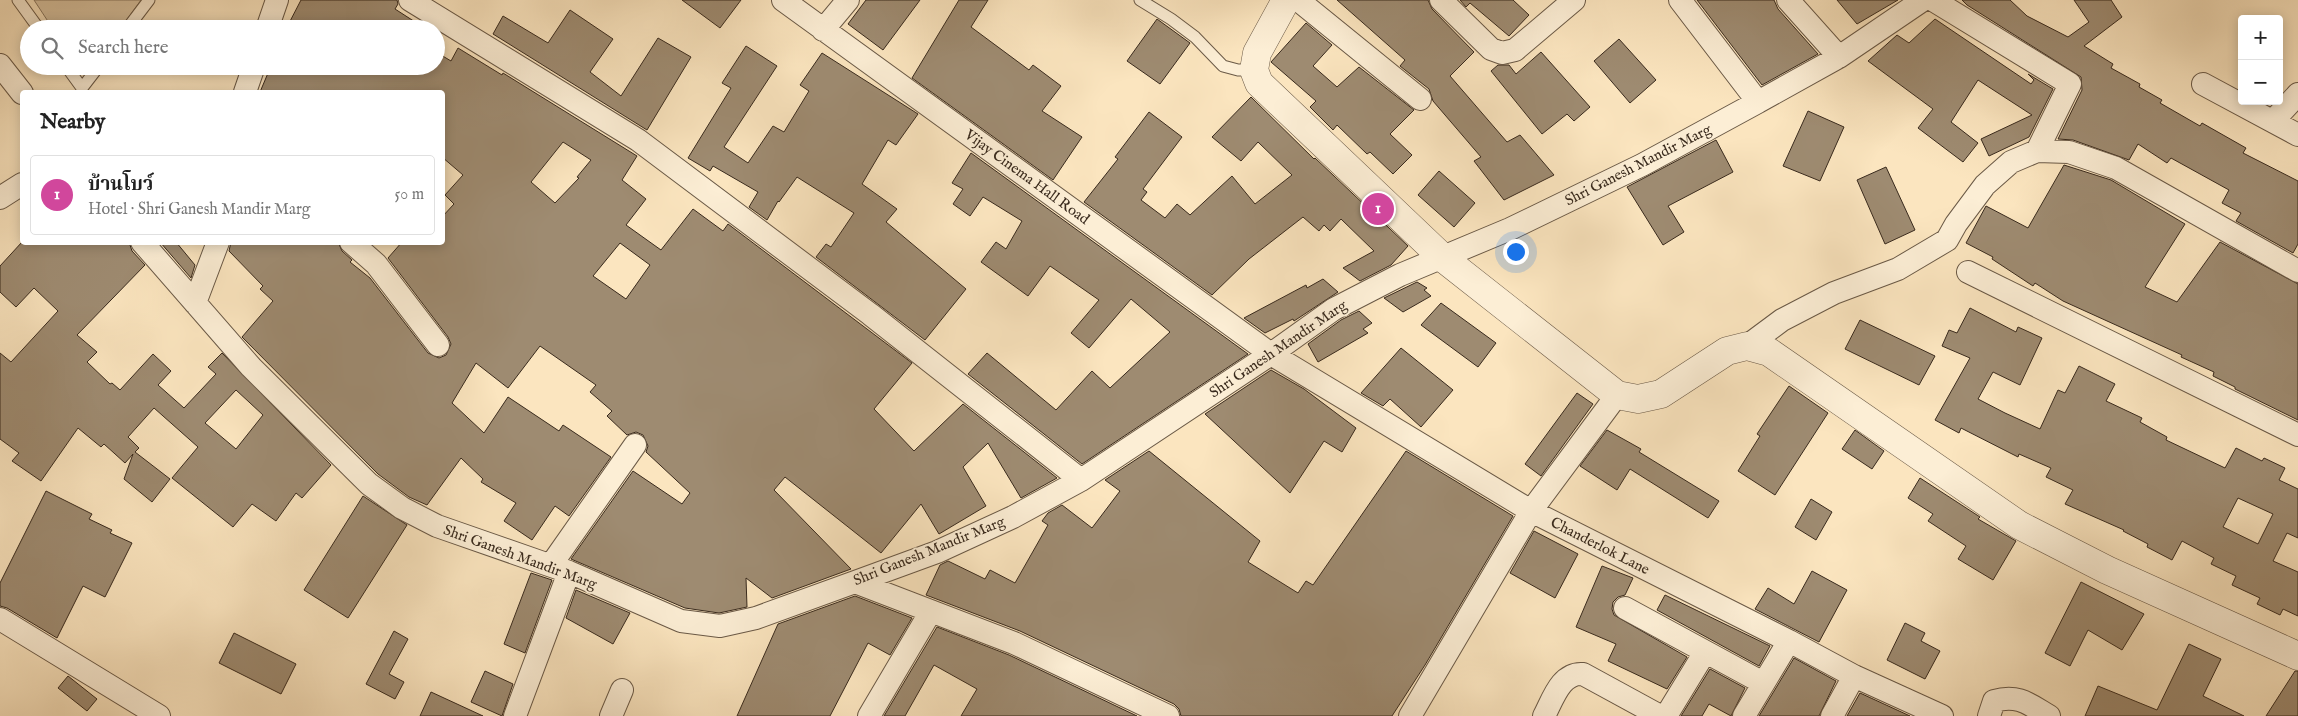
<!DOCTYPE html>
<meta charset="utf-8">
<style>
:root{--surface:#fff;--page:#f6f6f6;--text:#222;--muted:#767676;--line:#e0e0e0;--accent:#1a73e8}
body{margin:0;font-family:"IM FELL English","Noto Serif Thai",serif;background:var(--page);color:var(--text)}
.controls{position:absolute;right:15px;top:15px;display:grid;overflow:hidden;border-radius:5px;box-shadow:0 2px 12px #0003}
.controls button{width:45px;height:45px;display:grid;place-items:center;padding:0;border:0;border-bottom:1px solid var(--line);background:var(--surface);color:var(--text);font:25px sans-serif}
.you{position:absolute;left:1515px;top:251px;width:18px;height:18px;margin:-12px;border:4px solid #fff;border-radius:50%;background:#1a73e8;box-shadow:0 0 0 8px #1a73e833}
.badge{display:grid;place-items:center;width:32px;height:32px;border-radius:50%;background:var(--accent);color:#fff;font-size:16px;font-weight:700}
.pin{position:absolute;translate:-50% -50%;border:2px solid #fff;box-shadow:0 1px 5px #0006}
.list{margin:0;padding:0;list-style:none}
h2{display:flex;justify-content:space-between;align-items:center;height:65px;margin:0;padding:0 20px;font-size:21px}
h2 small{font-size:16px;font-weight:400;color:var(--muted)}
.list li{display:grid;grid-template-columns:32px 1fr auto;gap:15px;align-items:center;box-sizing:border-box;height:80px;margin:0 10px 10px;padding:0 10px;border:1px solid var(--line);border-radius:5px}
.list b{display:block;font-size:19px;white-space:nowrap}
.list p{margin:0;font-size:16px;white-space:nowrap;color:var(--muted)}
.list em{font-size:16px;font-style:normal;color:var(--muted)}
.icon{flex:none;width:28px;height:28px;fill:none;stroke:currentColor;stroke-width:2;stroke-linecap:round;stroke-linejoin:round}
.map{position:relative;flex:none;width:2298px;height:716px;overflow:hidden}
.search{position:absolute;background:var(--surface);box-shadow:0 2px 12px #0003;left:20px;top:20px;width:425px;height:55px;display:flex;align-items:center;gap:12px;box-sizing:border-box;padding:0 18px;border-radius:28px;color:var(--muted);font-size:19px}
.panel{position:absolute;background:var(--surface);box-shadow:0 2px 12px #0003;left:20px;top:90px;width:425px;height:155px;border-radius:5px}
.map>svg:first-child{display:block}
.green{fill:#dac5a3;stroke:#8a7860}
.building{fill:#9e8b71;stroke:#392a1d;fill-rule:evenodd}
.lines{fill:none;stroke-linecap:round;stroke-linejoin:round}
.service-casing{stroke:#6a5946;stroke-width:13}
.minor-casing{stroke:#6a5946;stroke-width:24}
.tertiary-casing{stroke:#6a5946;stroke-width:29}
.service{stroke:#fceed5;stroke-width:11}
.minor{stroke:#fceed5;stroke-width:22}
.tertiary{stroke:#fceed5;stroke-width:28}
.labels{text-anchor:middle;dominant-baseline:central;stroke-width:4;stroke-linejoin:round;paint-order:stroke}
.street-label{font-size:15px;fill:#392a1d;stroke:#fceed5}
</style>
<div class="map">
<svg width="2298" height="716" viewBox="0 0 2298 716">
<rect width="100%" height="100%" fill="#fbe5bf"/>
<filter id="stains"><feTurbulence type="fractalNoise" baseFrequency=".004" numOctaves="4"/><feColorMatrix values="0 0 0 0 .2 0 0 0 0 .09 0 0 0 0 .02 0 0 0 .5 -.17"/></filter>
<radialGradient id="worn" r=".72"><stop offset=".6" stop-color="#630" stop-opacity="0"/><stop offset="1" stop-color="#630" stop-opacity=".3"/></radialGradient>
<path class="green" d="M34 0H141L120 29H53Z"/>
<path class="building" d="M301 0H397L398 4 395 9 426 29H286Z
M682 0H741L720 28Z
M866 0H920L883 50 848 24Z
M959 0H988L971 27 1029 70 1033 65 1061 86 1042 111 1082 137 1053 180 912 78Z
M1337 0H1428L1432 9 1474 52 1450 76 1507 142 1520 135 1554 175 1504 200 1474 161 1481 157 1433 101 1429 89 1400 66 1405 60Z
M1460 0H1513L1529 15 1509 36 1470 3 1466 7Z
M1697 0H1774L1778 9 1818 54 1762 85Z
M1837 0H1898L1857 24Z
M1962 0H2010L2027 16 2068 37 2089 22 2074 0H2111L2122 17 2084 46 2113 64 2111 68 2140 84 2139 87 2162 100 2160 103 2200 126 2202 123 2246 148 2243 153 2298 181V244L2293 253 2236 221 2241 213 2222 203 2229 190 2171 158 2167 163 2138 144 2129 160 2073 140 2058 139 2082 90 2081 77 1967 5Z
M570 10 613 39 590 72 621 96 658 38 691 57 647 130 493 34 503 16 548 43Z
M1157 19 1190 43 1160 84 1127 61Z
M1935 19 2031 84 2034 80 2028 74 2053 89 2029 137 1989 156 1981 139 2032 115 1978 80 1951 122 1978 143 1963 162 1918 128 1933 109 1868 61 1897 35 1909 43Z
M1306 23 1332 45 1313 66 1337 87 1359 67 1414 110 1390 134 1412 155 1393 174 1370 152 1367 154 1337 125 1333 130 1310 107 1316 101 1271 62Z
M1619 39 1656 80 1630 103 1594 61Z
M746 46 777 66 724 147 748 163 773 126 784 132 809 91 800 85 822 53 918 114 896 145 888 140 862 184 897 209 886 222 966 289 925 340 816 257 826 244 831 247 854 213 797 177 779 202 778 201 767 220 749 207 758 192 713 166 710 171 688 158 731 88 722 83Z
M458 48 502 75 503 73 637 156 622 180 646 199 626 225 661 250 693 209 723 231 728 224 912 363 874 409 914 451 963 404 1057 478 1021 498 988 443 963 467 986 506 939 534 921 504 881 553 785 477 774 490 851 569 772 598 746 578 747 607 719 613 685 608 571 559 633 471 682 504 690 493 646 452 648 446 643 435 636 432 627 435 607 416 612 411 590 392 596 385 540 346 508 388 476 363 452 403 484 433 508 397 559 431 563 425 611 457 569 516 555 506 532 540 504 521 516 503 481 482 483 479 461 458 427 505 409 497 378 474 242 337 273 301 260 289 263 286 229 251 231 242H338L342 251 352 260 350 262 370 278 428 353 439 358 446 355 451 344 448 337 388 258 402 242H442V217L454 204 445 195 463 175 442 157V92H260L271 66H436V52L451 61ZM563 142 591 160 577 177 579 178 555 203 531 182ZM620 243 650 265 626 299 593 276Z
M1541 52 1590 107 1574 121 1567 114 1542 134 1491 71 1498 65H1509L1516 74Z
M1251 97 1314 159 1315 158 1408 246 1391 265 1360 281 1343 268 1374 251 1341 219 1330 231 1324 225 1319 231 1303 217 1249 259 1212 295 1084 202 1118 159 1115 157 1149 112 1182 137 1143 189 1147 192 1141 200 1165 218 1177 204 1190 215 1232 176 1255 204 1292 175 1258 142 1241 161 1212 137Z
M1808 111 1844 127 1820 181 1783 166Z
M1716 140 1733 172 1668 206 1684 232 1663 245 1627 187Z
M971 153 1248 354 1082 464 968 374 987 353 1056 410 1092 371 1110 388 1170 332 1131 299 1089 348 1071 333 1099 300 1050 266 1028 296 981 262 996 242 1006 249 1022 221 983 197 970 216 953 204 963 189 952 183Z
M2064 165 2111 180 2185 224 2145 287 2177 302 2220 242 2298 284V420L2235 389V387L2213 376 2214 372 2181 357 2182 355 2063 301 2035 283 2033 286 1992 259 1993 257 1966 243 1986 206 2028 228Z
M1886 167 1915 230 1885 244 1857 180Z
M1439 171 1475 203 1454 227 1418 195Z
M22 242H129L132 251 145 265 77 335 97 352 87 362 110 384 112 383 120 390 153 354 171 371 158 385 184 408 216 374 208 367 222 353 331 465 302 498 296 493 276 521 252 504 233 527 172 478 198 447 154 408 128 437 139 448 135 452 170 479 152 502 124 479 133 454 125 463 104 444 101 447 78 428 41 481 12 461 19 453 0 439V353L11 362 58 311 34 288 16 307 0 292V266ZM236 390 263 415 236 449 205 423Z
M160 242H176L195 265 191 278Z
M1323 279 1338 292 1294 321 1293 319 1265 333 1244 318 1306 285 1307 288Z
M1417 282 1427 288 1424 290 1431 296 1403 312 1384 298Z
M1441 303 1496 343 1478 367 1421 325Z
M1970 308 2016 332 2018 327 2042 338 2020 385 1993 372 1978 399 2005 413 2040 429 2058 390 2065 393 2079 366 2115 384 2106 401 2142 418 2140 422 2167 437 2166 440 2225 468 2236 448 2262 461 2264 458 2285 468 2279 480 2298 489V538L2287 533 2273 561 2298 572V616L2283 609 2280 615 2257 604 2260 598 2232 585 2236 576 2211 564 2214 558 2182 541 2172 560 2147 547 2148 544 2123 531 2124 530 2065 504 2073 490 2046 477 2051 468 2019 454 2018 457 1961 428 1959 433 1935 420 1970 358 1942 346 1949 330 1957 333ZM2238 498 2273 514 2258 544 2223 527Z
M1359 311 1372 323 1363 329 1368 333 1318 362 1308 344 1341 320Z
M1860 320 1935 356 1919 385 1845 349Z
M1401 348 1453 390 1421 427 1390 399 1383 406 1361 393Z
M1271 370 1304 389 1356 428 1342 452 1324 441 1290 493 1205 414Z
M1789 386 1828 413 1775 495 1738 471 1760 436 1757 434Z
M1577 393 1593 404 1541 476 1525 464Z
M1607 430 1641 449 1639 452 1719 501 1708 518 1630 469 1617 490 1580 466Z
M1855 430 1884 451 1872 469 1842 449Z
M1149 451 1260 541 1248 562 1298 593 1306 581 1313 585 1406 451 1513 516 1425 665 1392 716H1181L1179 709 1174 704 1020 631 926 595 940 565 948 561 985 579 990 570 1015 583 1048 525 1042 521 1048 513 1062 505 1092 528 1120 491 1105 480Z
M1920 478 1980 517 1978 519 2016 541 1993 580 1958 559 1966 546 1928 521 1933 514 1908 498Z
M46 491 92 514 89 519 112 530 110 533 132 543 105 597 83 586 57 638 7 608 0 606V583Z
M363 496 407 525 348 618 304 590Z
M1811 499 1832 512 1816 540 1795 527Z
M1534 531 1578 554 1555 598 1510 573Z
M1602 566 1633 578 1625 595 1618 597 1613 602 1612 609 1614 615 1687 657 1667 689 1608 661 1616 644 1576 627Z
M1812 571 1847 590 1819 642 1755 609 1768 588 1794 604Z
M531 573 552 580 525 653 504 644Z
M2081 582 2144 614 2122 650 2088 630 2070 666 2045 653Z
M576 590 630 613 613 644 566 618Z
M1665 595 1770 646 1759 666 1657 610Z
M855 596 912 618 890 655 868 643 830 716H737L778 624Z
M1905 623 1925 633 1921 641 1940 651 1925 679 1887 660Z
M937 627 1009 655 1137 716H961L977 689 934 665 905 716H884Z
M394 631 408 639 389 674 404 682 395 699 366 684Z
M234 633 296 664 281 694 219 663Z
M2189 644 2221 659 2203 696 2244 716H2085L2098 686 2157 710Z
M1794 658 1836 681 1819 716H1759Z
M1710 669 1745 688 1731 716 1709 704 1702 716H1681Z
M485 671 513 684 502 716 471 702Z
M2295 671H2298V716H2266Z
M68 676 97 699 87 711 58 688Z
M431 692 483 716H420Z
M1860 693 1910 716H1847Z"/>
<g class="lines">
<defs>
<path id="service" d="M18 0 39 29
M1140 0 1171 19 1195 37 1223 66 1238 70H1254
M127 29 149 0
M66 66 82 88 99 66"/>
<path id="minor" d="M410 0 638 140 870 314 1081 480
M783 0 1271 354 1531 511 1789 641 1854 676 1942 716
M1298 0 1420 99
M1441 0 1491 49 1502 53 1515 50 1574 0
M1680 0 1758 102 1839 57 1923 0
M1788 0 1839 57
M1933 0 2070 84 2037 151
M267 29 277 0
M823 30 848 0
M0 65 22 93
M2203 84 2298 135
M245 92 254 66
M2273 121 2298 94
M0 198 22 184
M142 242 251 367 369 484 402 508 437 526 569 572 681 621 720 626 756 618 855 582 937 552 1013 517 1081 480 1271 354 1334 309 1400 275 1510 229 1642 165 1758 102
M351 242 376 264 438 345
M1968 272 2298 435
M195 303 218 242
M1747 346 1782 320 1834 293 1898 269 1947 240 1956 224 1985 185 2011 162 2037 151 2069 152 2116 168 2298 271
M551 565 635 445
M855 582 1014 643 1168 716
M1625 608 1763 683
M0 619 159 716
M515 716 569 572
M611 716 622 690
M869 716 931 611
M1410 716 1531 511 1617 395
M1544 716C1553 699 1561 672 1583 674L1660 716
M1666 716 1705 652
M1744 716 1789 641
M1832 716 1854 676
M1989 716 1994 701C2018 694 2029 704 2049 716"/>
<path id="tertiary" d="M1286 0 1257 53 1254 70 1259 83 1443 258 1617 395 1638 399 1661 394 1727 351 1747 346 1769 352 2019 525 2107 570 2298 656"/>
</defs>
<use href="#service" class="service-casing"/>
<use href="#minor" class="minor-casing"/>
<use href="#tertiary" class="tertiary-casing"/>
<use href="#service" class="service"/>
<use href="#minor" class="minor"/>
<use href="#tertiary" class="tertiary"/>
</g>
<g class="labels">
<g class="street-label">
<text transform="translate(1638 165) rotate(-27)">Shri Ganesh Mandir Marg</text>
<text transform="translate(1027 177) rotate(36)">Vijay Cinema Hall Road</text>
<text transform="translate(1278 349) rotate(-34)">Shri Ganesh Mandir Marg</text>
<text transform="translate(1600 546) rotate(27)">Chanderlok Lane</text>
<text transform="translate(929 551) rotate(-22)">Shri Ganesh Mandir Marg</text>
<text transform="translate(520 557) rotate(20)">Shri Ganesh Mandir Marg</text>
</g>
</g>
<rect width="100%" height="100%" filter="url(#stains)"/>
<rect width="100%" height="100%" fill="url(#worn)"/>
</svg>
<div class="controls">
<button>+</button>
<button>−</button>
</div>
<div class="you"></div>
<div class="pin badge" style="left:1378px;top:209px;background:#d1479c">1</div>
<div class="search"><svg class="icon" aria-label="search" viewBox="0 0 24 24"><circle cx="10" cy="10" r="6"/><path d="M15 15l6 6"/></svg>Search here</div>
<section class="panel">
<h2>Nearby<small></small></h2>
<ul class="list">
<li><span class="badge" style="background:#d1479c">1</span><div><b>บ้านโบว์</b><p>Hotel · Shri Ganesh Mandir Marg</p></div><em>50 m</em></li>
</ul>
</section>
</div>
